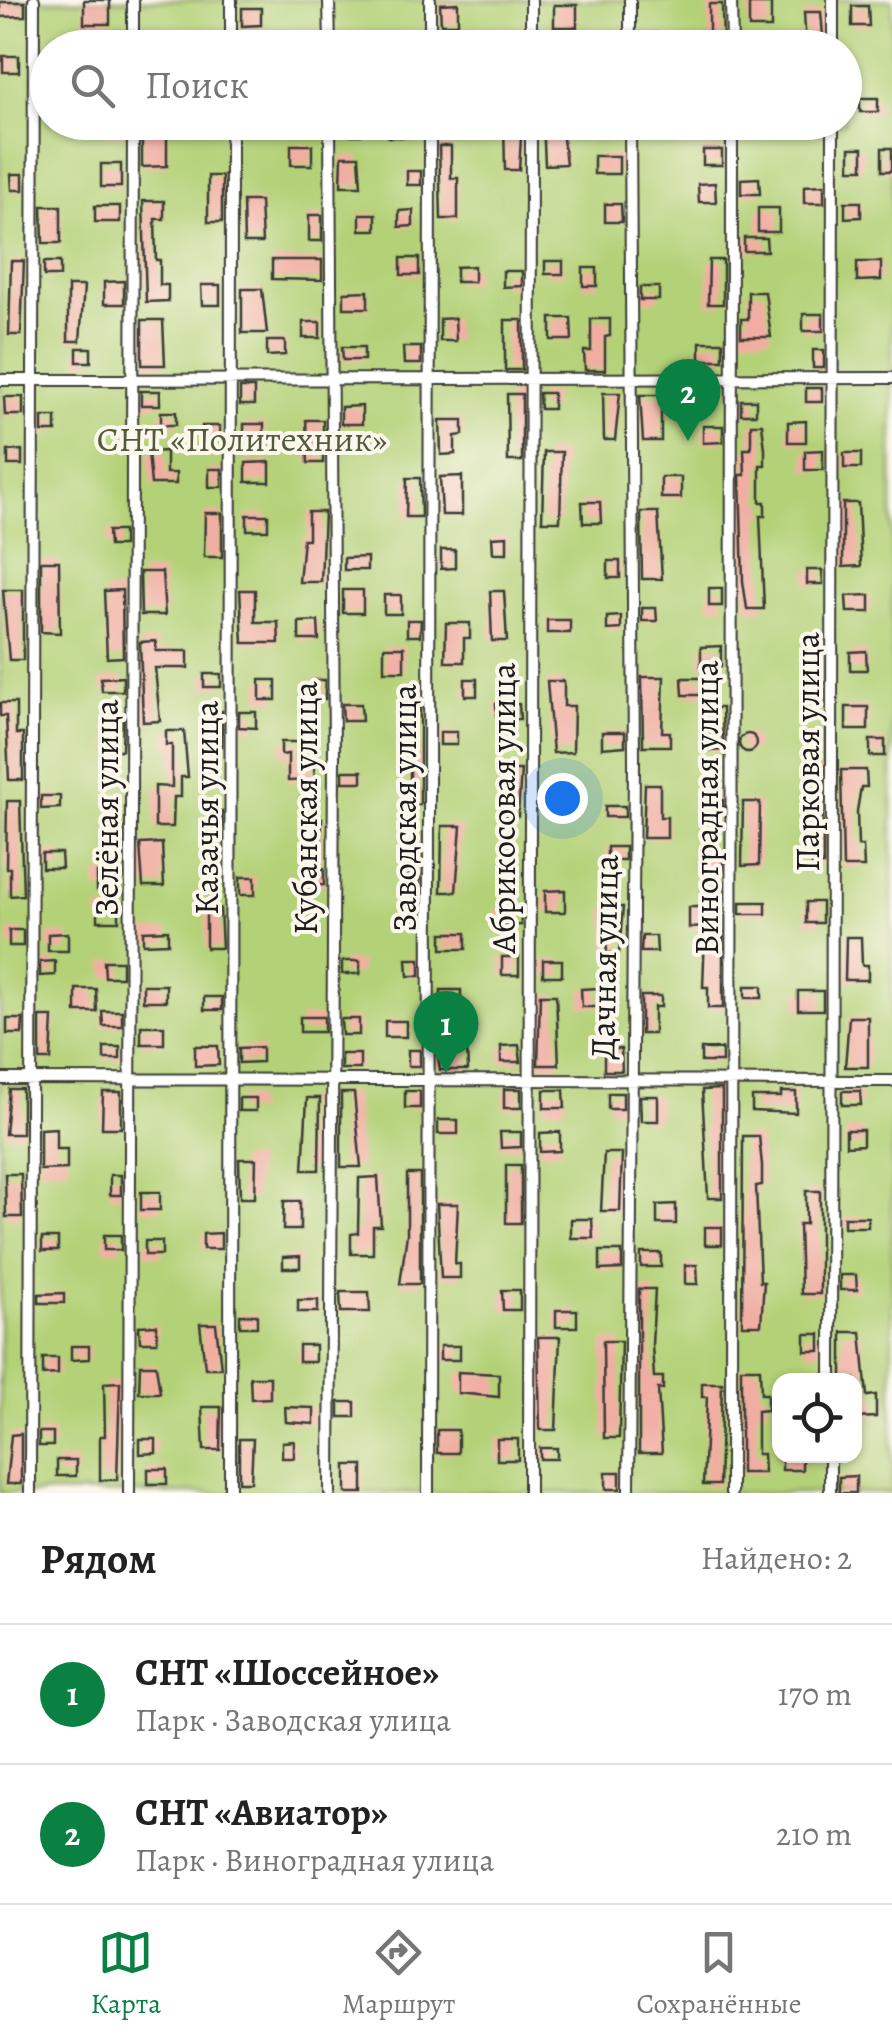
<!DOCTYPE html>
<html lang="ru">
<meta charset="utf-8">
<style>
:root{--surface:#fff;--page:#f2f2f2;--text:#222;--muted:#767676;--line:#e0e0e0;--accent:#0b8043}
body{margin:0;font-family:Alegreya,serif;background:var(--page);color:var(--text)}
.controls{position:absolute;right:30px;bottom:30px;display:grid;overflow:hidden;border-radius:20px;box-shadow:0 2px 8px #0004}
.controls button{width:90px;height:90px;display:grid;place-items:center;padding:0;border:0;border-bottom:2px solid var(--line);background:var(--surface);color:var(--text);font:50px sans-serif}
.you{position:absolute;left:562px;top:798px;width:35px;height:35px;margin:-25px;border:8px solid #fff;border-radius:50%;background:#1a73e8;box-shadow:0 0 0 15px #1a73e833}
.badge{display:grid;place-items:center;width:65px;height:65px;border-radius:50%;background:var(--accent);color:#fff;font-size:32px;font-weight:700}
.pin{position:absolute;translate:-50% -82px;filter:drop-shadow(0 2px 5px #0008)}
.pin::after{content:'';position:absolute;top:52px;width:35px;height:30px;background:inherit;clip-path:polygon(0 0,100% 0,50% 100%)}
.list{margin:0;padding:0;list-style:none}
h2{display:flex;justify-content:space-between;align-items:center;height:130px;margin:0;padding:0 40px;font-size:42px}
h2 small{font-size:32px;font-weight:400;color:var(--muted)}
.list li{display:grid;grid-template-columns:65px 1fr auto;gap:30px;align-items:center;box-sizing:border-box;height:140px;padding:0 40px;border-top:2px solid var(--line)}
.list b{display:block;font-size:38px;white-space:nowrap}
.list p{margin:0;font-size:32px;white-space:nowrap;color:var(--muted)}
.list em{font-size:32px;font-style:normal;color:var(--muted)}
.icon{flex:none;width:55px;height:55px;fill:none;stroke:currentColor;stroke-width:2;stroke-linecap:round;stroke-linejoin:round}
.map{position:relative;flex:none;width:892px;height:1493px;overflow:hidden}
.search{position:absolute;background:var(--surface);box-shadow:0 2px 8px #0004;left:30px;right:30px;top:30px;height:110px;display:flex;align-items:center;gap:25px;box-sizing:border-box;padding:0 35px;border-radius:55px;color:var(--muted);font-size:38px}
.sheet{height:410px;background:var(--surface)}
nav{display:flex;justify-content:space-around;align-items:center;box-sizing:border-box;height:140px;border-top:2px solid var(--line);background:var(--surface);font-size:28px;color:var(--muted)}
nav a{display:grid;justify-items:center;gap:5px}
nav .on{color:var(--accent)}
.map>svg:first-child{display:block}
.green{fill:#b3d177;stroke:#68764a;stroke-width:2.5;fill-rule:evenodd}
.building{fill:#f1ada2}
.lines{fill:none;stroke-linecap:round;stroke-linejoin:round}
.minor-casing{stroke:#3b3a34;stroke-width:14}
.minor{stroke:#fff;stroke-width:10}
.labels{text-anchor:middle;dominant-baseline:central;stroke-width:8;stroke-linejoin:round;paint-order:stroke}
.park-label{font-size:35px;fill:#515b3c;stroke:#fbf7ec}
.street-label{font-size:35px;fill:#1c1c1c;stroke:#fbf7ec}
</style>
<div class="map">
<svg width="892" height="1493" viewBox="0 0 892 1493">
<rect width="100%" height="100%" fill="#fbf7ec"/>
<filter id="ink" filterUnits="userSpaceOnUse"><feTurbulence type="fractalNoise" baseFrequency=".01" numOctaves="2"/><feDisplacementMap in="SourceGraphic" scale="20" xChannelSelector="R" yChannelSelector="G"/><feConvolveMatrix kernelMatrix="1 2 1 2 8 2 1 2 1" color-interpolation-filters="sRGB"/></filter>
<filter id="wash" filterUnits="userSpaceOnUse"><feTurbulence type="fractalNoise" baseFrequency=".0048" numOctaves="4" result="noise"/><feDisplacementMap in="SourceGraphic" scale="40" xChannelSelector="R" yChannelSelector="G"/><feGaussianBlur stdDeviation="2.25" result="paint"/><feColorMatrix in="noise" values="0 0 0 0 0 0 0 0 0 0 0 0 0 0 0 0 0 1.4 0 .05"/><feComposite in="paint" operator="in"/></filter>
<g filter="url(#wash)">
<rect width="100%" height="100%" fill="#e8e1bf"/>
<path class="green" d="M0 0H892V1493H0ZM48 48H844V122H48ZM780 1380H854V1456H780Z"/>
<g id="blocks">
<path class="building" d="M84 0H110V24H84Z
M0 2H25V16L0 17Z
M458 3V24H441L440 4Z
M709 4H722L723 48H709Z
M749 4H771V28H749Z
M554 5H577V27H554Z
M852 6H868L869 26H852Z
M242 8H261V25L242 26Z
M804 12H821L824 48H806Z
M108 31H124V48H108Z
M641 33H657V48H641Z
M3 56H19V72H3Z
M860 98H878V112H860Z
M107 122H123V135H108Z
M142 122H167V166L142 167Z
M342 122H361V135H342Z
M388 122H415V137H388Z
M504 122H522L519 170H505Z
M543 122H561L566 164 545 165Z
M291 145H312V165H291Z
M439 146H451V178H458V219H441Z
M850 148H863V169H850Z
M882 148H892V171H882Z
M703 150H722V165H703Z
M342 156H359L361 186H341Z
M594 156H619V174H594Z
M101 164H121V187H101Z
M407 171H421V185H407Z
M11 174H23V190H12Z
M208 176H222V222H208Z
M759 178 760 194H741V179Z
M715 183 716 202H699L698 184Z
M824 185V203H804V186Z
M143 201H164V219H155L156 260H160V285H168V301L146 302Z
M243 201H260L262 243H244Z
M845 202H861V217L845 218Z
M605 204H621L622 222H605Z
M42 206H61V243H43Z
M95 206H120V222H95Z
M758 208H779V232H758Z
M413 210V226L399 227V211Z
M360 214H376V230H360Z
M309 215H322V241H309Z
M744 238H766L767 251H744Z
M401 258H419V275H401Z
M272 260H322V280L272 279Z
M709 260H723V304H708Z
M11 261H24L21 335H9Z
M545 261H563V274H545Z
M44 262H60V276H44Z
M857 262H881V280L857 281Z
M474 266V282H456V267Z
M583 268H597V286H583Z
M503 271H522V286L503 287Z
M124 281V304H104V282Z
M201 285H220V305H202Z
M68 286H84L80 341H68Z
M640 287H659V300H640Z
M242 289H262L267 333H242Z
M368 291V308H344V292Z
M748 292H765L771 337H741V319H748Z
M803 314H823V331H803Z
M455 318 456 341H440V319Z
M551 318H571L572 340H551Z
M591 319H610V336L605 337V370H585L584 351H591Z
M142 320H163L165 365H142Z
M505 320H522V370H505Z
M303 322H320V338H303Z
M267 341H285V355L267 356Z
M700 342H723V360H700Z
M342 347H364V360H343Z
M403 347H421V364H404Z
M77 348H91V362H77Z
M813 350H824V368H813Z
M240 388H254V405H240Z
M806 388H822V402H806Z
M141 391H160V405H141Z
M539 393H553V409H540Z
M603 393H620L615 440H604Z
M507 394H522V461H508Z
M640 395H670V412H661V441H643Z
M4 397H23V415H5Z
M741 400H756V414H741Z
M362 406V424H341V407Z
M161 412H176V425H161Z
M42 417H56V432H42Z
M306 420H323V463H308Z
M440 420H463V435L455 436V454L441 455Z
M806 421V442H788V422Z
M244 424H264V437H244Z
M751 424H762L765 449V465H760V502H765V516H760L764 609H747L743 581 740 475H745L744 449H751Z
M202 426H220V441H202Z
M703 426H723V442L703 443Z
M22 450V465H8V451Z
M823 450V470H805V451Z
M166 451V473H176V484H151L148 452Z
M544 452H562L560 521H542Z
M844 453H861V468H844Z
M270 462V482H246V463Z
M209 469H222V487H209Z
M462 476V515H442L440 477Z
M661 477H681V498H661Z
M407 478H420L421 517H406Z
M582 502H600L601 523H583Z
M843 503H858L861 566 843 567Z
M308 512H324L321 582H299L303 539H308Z
M641 512H658L662 579H642Z
M205 513H222V557H204Z
M247 515H268V530H247Z
M108 531H123V546H109Z
M507 536V553H493L492 537Z
M441 550H455V568L441 569Z
M367 557V570H344V558Z
M41 561H59L60 633 41 632Z
M608 561H620V578H608Z
M807 570H822L823 584H807Z
M140 572H162L165 615H141Z
M709 588H722V606H709Z
M3 590H23V660H9Z
M122 590 123 657 107 658 104 591Z
M240 590H255V622H278L279 643H243Z
M343 590H363V613H343Z
M490 591H504L507 641H492Z
M384 595H401V614H384Z
M870 595V612H847L846 596Z
M642 608H656L657 621H642Z
M621 616V629L607 630V617Z
M407 620H421L420 636H407Z
M547 620H570V633H547Z
M318 621 319 640H299V622Z
M446 623H470V638H464V662H445Z
M156 641V651H188V668H155L160 721 143 722 140 642Z
M721 646V666H701V647Z
M384 647H404V671H384Z
M866 651 867 670H850V652Z
M204 674H221V687H204Z
M805 676H821V692H805Z
M123 677V691H102L101 678Z
M642 677H664L662 732H670V746H643Z
M682 678H704V695H683Z
M465 679H477V696H465Z
M260 680H276V700H260Z
M312 680H325V699H312Z
M547 681H564V706H574L573 752 553 753Z
M0 703H16V734H23V780H9L6 716H0Z
M342 704H361L362 721H343Z
M496 704H519L520 719H497Z
M401 707H420V805H403V791H410V746L400 747Z
M846 707H868V730H846Z
M708 708H722L723 750 710 751Z
M212 711H222V746H207Z
M239 712H256V728L239 727Z
M123 716 122 750H108V717Z
M166 731H184L188 777H181V797H174L173 827H155V786L172 787V745H166Z
M440 732H457V745H440Z
M602 732H625V746L602 748Z
M739 743a9 9 0 1 1 18 0a9 9 0 1 1-18 0Z
M870 740H885V756H870Z
M281 742H300V767H314L315 780 288 781V754L281 755Z
M507 770H521L518 816H507Z
M811 770H823V865H812V839H807Z
M841 770H866L867 787H861L857 811 858 846H863L864 867H843Z
M343 771H362V782H343Z
M645 784H660V817H667V838H643Z
M549 794H567L568 810 549 811Z
M41 796H60V808L41 809Z
M705 800H723V814H706Z
M7 801H20L23 895 10 896V868H6Z
M743 802H760L759 865 742 866Z
M605 806H625V817H605Z
M208 811H222V828H208Z
M302 818H322L320 869H324V885L305 886Z
M442 826H461L456 892H441Z
M162 843 164 886H143L140 844Z
M607 847H625V860H607Z
M42 853H61L62 868H42Z
M702 856H723V868L702 869Z
M97 873H120V890H97Z
M407 875H420V922H408Z
M240 877H255V895H240Z
M565 890V912H545V891Z
M740 902H766V914H740Z
M806 902H822V923H806Z
M497 907H520L521 925 498 926Z
M604 907H623L619 953H607Z
M689 907H711V927L689 928Z
M206 908H220L222 948H206Z
M98 909H119V921H98Z
M9 930H23V946H9Z
M168 930V943L143 944V931Z
M705 932H723V1008H708V987H703Z
M68 933V951H48V934Z
M442 933H466V949H442Z
M642 936H656L657 952H641Z
M846 937H861L862 965H868V980H845Z
M502 957H519V975H502Z
M407 959H420V976H408Z
M543 960H562V976H543Z
M55 961V975L40 976V962Z
M104 961H122V977H105Z
M342 961H360V974H342Z
M143 985H166V1001H143Z
M745 986H762V998H745Z
M598 988 599 1007H582L581 989Z
M76 989H96L97 1012H76Z
M441 990H461V1007H441Z
M798 991H823V1010H798Z
M540 995H556L559 1065H538Z
M641 996H661V1007H654V1034H641Z
M204 997H222V1010H204Z
M102 1011H122V1026H103Z
M40 1017H53L51 1060H40Z
M300 1017H324V1032H300Z
M849 1017H868V1067H845Z
M7 1019H23L22 1034H7Z
M341 1019H359V1035H342Z
M385 1021H406V1037H385Z
M141 1026H164V1044H141Z
M519 1045 521 1062H501V1046Z
M195 1046H218L219 1065 195 1066Z
M104 1047H120V1059H104Z
M262 1047V1062L239 1063V1048Z
M467 1048 468 1070H440L437 1050Z
M604 1049H621L622 1071H604Z
M701 1049H722V1062H701Z
M408 1050H420V1066H408Z
M341 1054H360V1069H341Z
M9 1089H22V1134H5Z
M504 1089H521V1108H504Z
M722 1089V1198H708L702 1090Z
M544 1090H564L565 1108H544Z
M405 1091H420V1108H405Z
M842 1091H860L861 1105H842Z
M103 1092H121V1128H102Z
M781 1092H796V1113L752 1111V1097H781Z
M341 1093H354L361 1167H341Z
M608 1093H623V1109H608Z
M640 1096H658V1121H641Z
M239 1098H256V1111H239Z
M307 1098H320L319 1170H303Z
M438 1120H458V1134H438Z
M56 1128V1149H67V1169L40 1170V1129Z
M846 1130H863V1145L846 1146Z
M500 1132H521V1147L501 1148Z
M560 1132V1151L540 1152V1133Z
M743 1136H759L762 1165V1185L756 1186 760 1282H764L761 1325H742Z
M604 1153H622L620 1211H601Z
M239 1159H256L255 1198H240Z
M506 1165H521V1223H506Z
M5 1174H21L22 1217H6Z
M407 1174H420V1284H400L407 1234Z
M110 1175H121V1195H110Z
M378 1177 381 1226H373V1254H351V1234L358 1233 359 1178Z
M806 1191H820V1294H801L799 1224H806Z
M141 1192H160V1210H141Z
M284 1201H300V1230H283Z
M437 1204H458L455 1264H460V1278H441Z
M676 1204V1224H657V1205Z
M844 1217H868V1227H844Z
M571 1219H592L593 1238H571Z
M705 1227H722V1245H705Z
M221 1233V1249H203V1234Z
M104 1235H121V1250H104Z
M42 1238H58V1251H42Z
M145 1241H162V1255H145Z
M600 1251H622V1269L600 1270Z
M641 1253H661V1267H641Z
M300 1256V1268H283V1257Z
M685 1265H697L698 1284H685Z
M840 1275H856L857 1290H840Z
M639 1289H655L652 1345 654 1377H663V1389H658L662 1453H639Z
M502 1290H520V1310H503Z
M340 1292H369L370 1312H341Z
M64 1293V1303H39V1294Z
M298 1300H318V1312H298Z
M556 1310H577V1327H556Z
M240 1315H257V1327H240Z
M200 1324H216L221 1368H205Z
M157 1325V1342H140L139 1326Z
M842 1332H861L867 1396 876 1395V1417L855 1418V1379H842Z
M805 1334H820V1351H805Z
M538 1337H560L556 1430H540Z
M603 1341H621L619 1438H604Z
M299 1345H315V1362H299Z
M71 1346H89V1359L71 1360Z
M440 1346H460V1360H440Z
M43 1358H58V1374L43 1375Z
M140 1365H156L160 1393H139Z
M741 1368H760L761 1394H767V1410L757 1411V1454H763L764 1473H741Z
M458 1372 499 1374V1397L458 1393Z
M250 1377H270V1398L251 1399Z
M120 1382 117 1480H100V1436H105L104 1383Z
M702 1383H722L719 1485H703L707 1397H702Z
M339 1402H355V1417H339Z
M202 1407H221L220 1450H204Z
M285 1407 314 1408V1424L286 1422Z
M437 1430H458V1453H437Z
M39 1432H53V1446H39Z
M21 1434V1484H6L11 1435Z
M140 1439H156V1453L140 1454Z
M239 1439H253L251 1482H239Z
M497 1439H518V1460H497Z
M294 1441V1458H282V1442Z
M540 1448H557V1459H540Z
M782 1456H802V1470H782Z
M57 1460H76V1476H57Z
M346 1465H363V1493H346Z
M148 1469H167V1484H148Z
M606 1472H620V1489H606Z
M856 1476V1493H839V1477Z"/>
</g>
</g>
<g filter="url(#ink)">
<use href="#blocks" fill-opacity="0" stroke="#3b3a34" stroke-width="2.5"/>
<g class="lines">
<defs>
<path id="minor" d="M133 0V48
M231 0V48
M329 0 330 48
M531 0V48
M731 0 732 48
M833 0V48
M430 48V0
M630 48V0
M0 380 892 378
M0 1079 892 1081
M831 1380 833 122
M30 1493 34 0
M129 1493 133 122
M230 1493 231 122
M330 1493 334 757 330 122
M428 1493 430 122
M529 1493 531 122
M629 1493 634 763 630 122
M731 1493 732 122
M830 1493V1456"/>
</defs>
<use href="#minor" class="minor-casing"/>
<use href="#minor" class="minor"/>
</g>
</g>
<g class="labels">
<g class="park-label">
<text x="242" y="439">СНТ «Политехник»</text>
</g>
<g class="street-label">
<text transform="translate(807 752) rotate(-90)">Парковая улица</text>
<text transform="translate(106 808) rotate(-90)">Зелёная улица</text>
<text transform="translate(206 808) rotate(-90)">Казачья улица</text>
<text transform="translate(305 808) rotate(-90)">Кубанская улица</text>
<text transform="translate(404 808) rotate(-90)">Заводская улица</text>
<text transform="translate(503 808) rotate(-90)">Абрикосовая улица</text>
<text transform="translate(706 808) rotate(-90)">Виноградная улица</text>
<text transform="translate(604 957) rotate(-89)">Дачная улица</text>
</g>
</g>
</svg>
<div class="controls">
<button><svg class="icon" aria-label="locate" viewBox="0 0 24 24"><circle cx="12" cy="12" r="6"/><path d="M12 2v4M12 18v4M2 12h4M18 12h4"/></svg></button>
</div>
<div class="you"></div>
<div class="pin badge" style="left:446px;top:1073px">1</div>
<div class="pin badge" style="left:688px;top:441px">2</div>
<div class="search"><svg class="icon" aria-label="search" viewBox="0 0 24 24"><circle cx="10" cy="10" r="6"/><path d="M15 15l6 6"/></svg>Поиск</div>
</div>
<section class="sheet">
<h2>Рядом<small>Найдено: 2</small></h2>
<ul class="list">
<li><span class="badge">1</span><div><b>СНТ «Шоссейное»</b><p>Парк · Заводская улица</p></div><em>170 m</em></li>
<li><span class="badge">2</span><div><b>СНТ «Авиатор»</b><p>Парк · Виноградная улица</p></div><em>210 m</em></li>
</ul>
</section>
<nav>
<a class="on"><svg class="icon" aria-label="map" viewBox="0 0 24 24"><path d="M3 6l6-2 6 2 6-2v14l-6 2-6-2-6 2zM9 4v14M15 6v14"/></svg>Карта</a>
<a><svg class="icon" aria-label="directions" viewBox="0 0 24 24"><path d="M12 3l9 9-9 9-9-9zM9 14v-3h6M13 9l2 2-2 2"/></svg>Маршрут</a>
<a><svg class="icon" aria-label="saved" viewBox="0 0 24 24"><path d="M7 4h10v16l-5-4-5 4z"/></svg>Сохранённые</a>
</nav>
